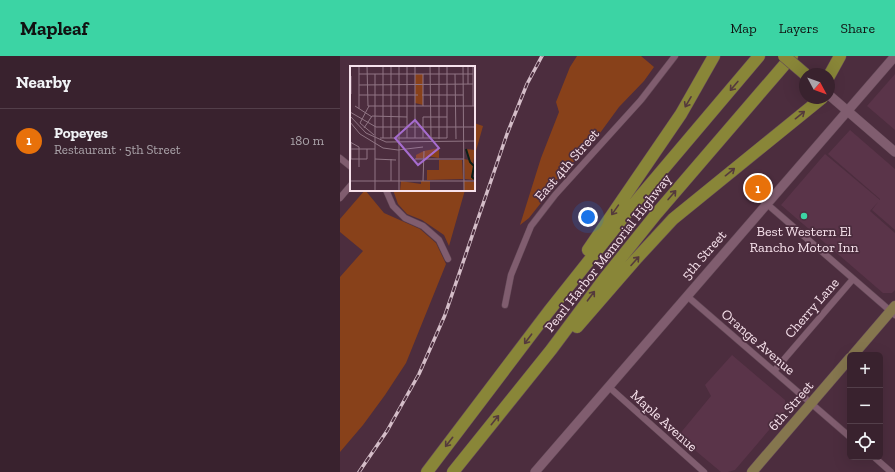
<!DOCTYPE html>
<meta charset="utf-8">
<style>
:root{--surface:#39222e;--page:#402a36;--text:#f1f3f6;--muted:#aba4aa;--line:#533f4a;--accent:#3cd4a4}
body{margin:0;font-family:"Zilla Slab",serif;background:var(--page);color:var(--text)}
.controls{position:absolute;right:12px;bottom:12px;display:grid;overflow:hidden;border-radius:6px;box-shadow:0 4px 16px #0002}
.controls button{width:36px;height:36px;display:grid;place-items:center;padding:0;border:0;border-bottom:1px solid var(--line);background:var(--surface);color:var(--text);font:20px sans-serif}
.compass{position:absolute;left:459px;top:12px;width:36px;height:36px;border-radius:50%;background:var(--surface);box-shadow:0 4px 16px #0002;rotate:131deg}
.you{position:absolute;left:248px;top:161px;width:14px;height:14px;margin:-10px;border:3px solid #fff;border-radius:50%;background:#1a73e8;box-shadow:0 0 0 6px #1a73e833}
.badge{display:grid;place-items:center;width:26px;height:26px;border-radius:50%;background:var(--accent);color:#fff;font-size:13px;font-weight:700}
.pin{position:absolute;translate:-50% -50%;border:2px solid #fff;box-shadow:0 1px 4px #0006}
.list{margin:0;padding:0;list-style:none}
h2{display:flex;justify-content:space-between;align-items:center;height:52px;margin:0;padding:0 16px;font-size:17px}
h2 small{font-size:13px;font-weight:400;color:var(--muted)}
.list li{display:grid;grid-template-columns:26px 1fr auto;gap:12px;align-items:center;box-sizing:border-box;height:64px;padding:0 16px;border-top:1px solid var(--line)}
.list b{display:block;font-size:15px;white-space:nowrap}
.list p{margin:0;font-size:13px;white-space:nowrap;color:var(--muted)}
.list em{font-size:13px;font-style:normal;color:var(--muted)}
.icon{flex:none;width:22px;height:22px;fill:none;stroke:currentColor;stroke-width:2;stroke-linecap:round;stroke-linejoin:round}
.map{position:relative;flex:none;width:555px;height:416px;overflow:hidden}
header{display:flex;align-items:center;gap:24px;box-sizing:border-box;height:56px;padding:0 20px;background:var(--accent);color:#111}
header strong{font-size:19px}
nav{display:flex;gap:22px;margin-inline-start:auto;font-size:14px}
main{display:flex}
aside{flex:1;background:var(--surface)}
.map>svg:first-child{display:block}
.built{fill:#5a3449}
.green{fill:#88411a}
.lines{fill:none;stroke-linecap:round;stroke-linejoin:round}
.street-casing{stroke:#644a58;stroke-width:7}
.secondary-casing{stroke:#644a58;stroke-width:10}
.primary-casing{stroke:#644a58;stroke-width:11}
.highway-casing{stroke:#644a58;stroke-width:13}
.street{stroke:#805d6f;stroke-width:6}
.secondary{stroke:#805d6f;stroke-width:9}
.primary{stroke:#85764e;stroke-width:10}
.highway{stroke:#898638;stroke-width:12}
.rail-casing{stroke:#d4bdc8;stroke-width:3.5}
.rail{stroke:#4c2d3e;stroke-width:2;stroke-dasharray:6;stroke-linecap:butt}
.highway-bridge-casing{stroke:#644a58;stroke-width:13;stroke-linecap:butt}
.highway-bridge{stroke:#898638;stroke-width:12}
.oneway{stroke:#553a3d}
.poi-dot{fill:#3cd4a4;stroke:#4c2d3e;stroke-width:1.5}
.labels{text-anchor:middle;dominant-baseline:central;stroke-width:3.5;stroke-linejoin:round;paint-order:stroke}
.street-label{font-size:14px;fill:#f7e2ec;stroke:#4c2d3e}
.poi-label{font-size:14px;fill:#f7e2ec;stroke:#4c2d3e}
.inset-river{fill:none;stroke:#0c2018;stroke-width:2}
.inset-road{fill:none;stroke:#907584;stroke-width:1}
.view{fill:#a66ccf;fill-opacity:0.15;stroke:#a66ccf;stroke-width:2}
.inset-edge{fill:none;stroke:#f7e2ec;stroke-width:2}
</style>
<header>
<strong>Mapleaf</strong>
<nav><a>Map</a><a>Layers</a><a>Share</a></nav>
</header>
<main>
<aside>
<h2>Nearby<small></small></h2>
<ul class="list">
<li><span class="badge" style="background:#e8710a">1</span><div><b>Popeyes</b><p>Restaurant · 5th Street</p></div><em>180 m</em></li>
</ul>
</aside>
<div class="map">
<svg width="555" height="416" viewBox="0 0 555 416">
<rect width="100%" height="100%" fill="#4c2d3e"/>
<path class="built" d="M555 18V74L527 50Z
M510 74 555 113V174L532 154 538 146 530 155 555 177V234L552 237H543L441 149 485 98 540 144V143L488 98Z
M392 299 445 344 446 354 395 414 388 416H381L338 380 371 340 365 329Z"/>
<path class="green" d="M237 0H301L314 11 304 25 279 51 260 77 226 115 189 162 180 169 201 102 219 56 216 46 230 11Z
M134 67 143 70 134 102Z
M25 134 44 157 80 173 96 187 106 208 66 307 45 339 23 369 0 396V221L23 195 0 176V163Z
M53 134H125L109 190 104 179 82 164 67 158 58 148Z"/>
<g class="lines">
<defs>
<path id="street" d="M0 102 11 111
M46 134 53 150 65 162 83 170 99 184 108 203
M0 142 11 129
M427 148 555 259
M347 240 510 381
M165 249 171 219 191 170 215 139 301 44 335 0
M434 315 513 223
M269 331 364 416
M534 401 551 416"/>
<path id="secondary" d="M489 39 555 96
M195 416 555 0"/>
<path id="primary" d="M513 299 555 250
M412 416 510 302"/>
<path id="highway" d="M489 20 500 0
M248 194 341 58 374 0
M237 271 296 203 333 163 482 42
M87 416 209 255 298 143 419 0
M113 416 211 294 264 223 317 157 452 0"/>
</defs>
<use href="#street" class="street-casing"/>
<use href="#secondary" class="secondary-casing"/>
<use href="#primary" class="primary-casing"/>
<use href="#highway" class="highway-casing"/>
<use href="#street" class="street"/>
<use href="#secondary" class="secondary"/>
<use href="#primary" class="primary"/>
<use href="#highway" class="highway"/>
<defs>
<path id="rail" d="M19 416 47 375 79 318 105 259 167 78 187 28 202 0"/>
</defs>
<use href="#rail" class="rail-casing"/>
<use href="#rail" class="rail"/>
<defs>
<path id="highway-bridge" d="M444 0 465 18"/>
</defs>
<use href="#highway-bridge" class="highway-bridge-casing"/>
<use href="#highway-bridge" class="highway-bridge"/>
</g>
<defs><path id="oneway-shaft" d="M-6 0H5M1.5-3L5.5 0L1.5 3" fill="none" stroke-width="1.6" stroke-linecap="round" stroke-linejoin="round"/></defs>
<g class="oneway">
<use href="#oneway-shaft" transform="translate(394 30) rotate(130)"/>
<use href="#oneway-shaft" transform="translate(348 46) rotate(120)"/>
<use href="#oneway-shaft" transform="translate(460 59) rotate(-39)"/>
<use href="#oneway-shaft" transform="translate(390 116) rotate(-39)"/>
<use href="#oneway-shaft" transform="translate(332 139) rotate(-49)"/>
<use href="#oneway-shaft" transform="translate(275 154) rotate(125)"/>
<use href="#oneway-shaft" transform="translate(295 205) rotate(-48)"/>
<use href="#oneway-shaft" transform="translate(251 240) rotate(-53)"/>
<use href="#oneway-shaft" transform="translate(188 283) rotate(127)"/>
<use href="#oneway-shaft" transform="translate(155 364) rotate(-51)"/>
<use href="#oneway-shaft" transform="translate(109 386) rotate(128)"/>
</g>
<circle class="poi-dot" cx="464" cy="160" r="4"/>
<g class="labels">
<g class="street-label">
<text transform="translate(227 109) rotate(-49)">East 4th Street</text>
<text transform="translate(268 197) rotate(-52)">Pearl Harbor Memorial Highway</text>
<text transform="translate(364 199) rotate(-49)">5th Street</text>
<text transform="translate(472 252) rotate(-49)">Cherry Lane</text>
<text transform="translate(418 286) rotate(41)">Orange Avenue</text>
<text transform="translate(451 350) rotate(-49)">6th Street</text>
<text transform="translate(324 365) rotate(42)">Maple Avenue</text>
</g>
<g class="poi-label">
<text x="464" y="175">Best Western El<tspan x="464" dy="16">Rancho Motor Inn</tspan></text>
</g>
</g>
<g transform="translate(10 10)">
<rect width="125" height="125" fill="#4c2d3e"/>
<path d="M65 8H73V39L65 37ZM89 82V92L77 90V92L66 93V89L74 85ZM116 83 125 84 123 98 121 96ZM114 93 119 94 124 100 121 111 124 114 115 113ZM89 94H112L113 113 77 114V104H89ZM51 115 71 118V115H80V125H50ZM114 115 125 116V125H114Z" fill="#88411a"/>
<path class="inset-river" d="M125 0V18M116 83 120 96 124 100 122 111 124 113"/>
<path class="inset-road" d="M9 0V43M17 0 18 40H125M33 0V72M41 0V72M49 0V74M57 0V72M65 0V72M80 0 81 72M89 0V73M97 0V72M113 0 114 125M118 0V18M9 8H123M25 8V125M73 8V40M105 8 106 73M9 19 123 18M1 28V10M9 29H68M72 29H113M5 40 22 51M19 40 10 57 24 69M123 40V0M0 46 26 61H125M0 50 16 67 36 76 125 75M22 50 57 51M0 56 10 68 33 82 48 84 73 81M14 62 22 50M30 72H97M73 72V51H97M0 76 9 81V101M1 76V93H17V83M0 83H25M25 93 46 94M41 93V115M65 93H114M0 115H125M73 115 74 85M49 125V74"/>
<path class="view" d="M65 54 89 82 68 99 45 72Z"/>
<rect width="125" height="125" class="inset-edge"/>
</g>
</svg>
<div class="controls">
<button>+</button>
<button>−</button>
<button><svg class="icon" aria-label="locate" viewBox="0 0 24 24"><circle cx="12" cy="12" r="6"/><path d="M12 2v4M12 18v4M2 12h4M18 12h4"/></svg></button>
</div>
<svg class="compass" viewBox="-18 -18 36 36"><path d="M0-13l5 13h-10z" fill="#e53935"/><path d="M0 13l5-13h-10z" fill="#aba4aa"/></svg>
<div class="you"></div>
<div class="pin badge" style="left:418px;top:132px;background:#e8710a">1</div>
</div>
</main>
